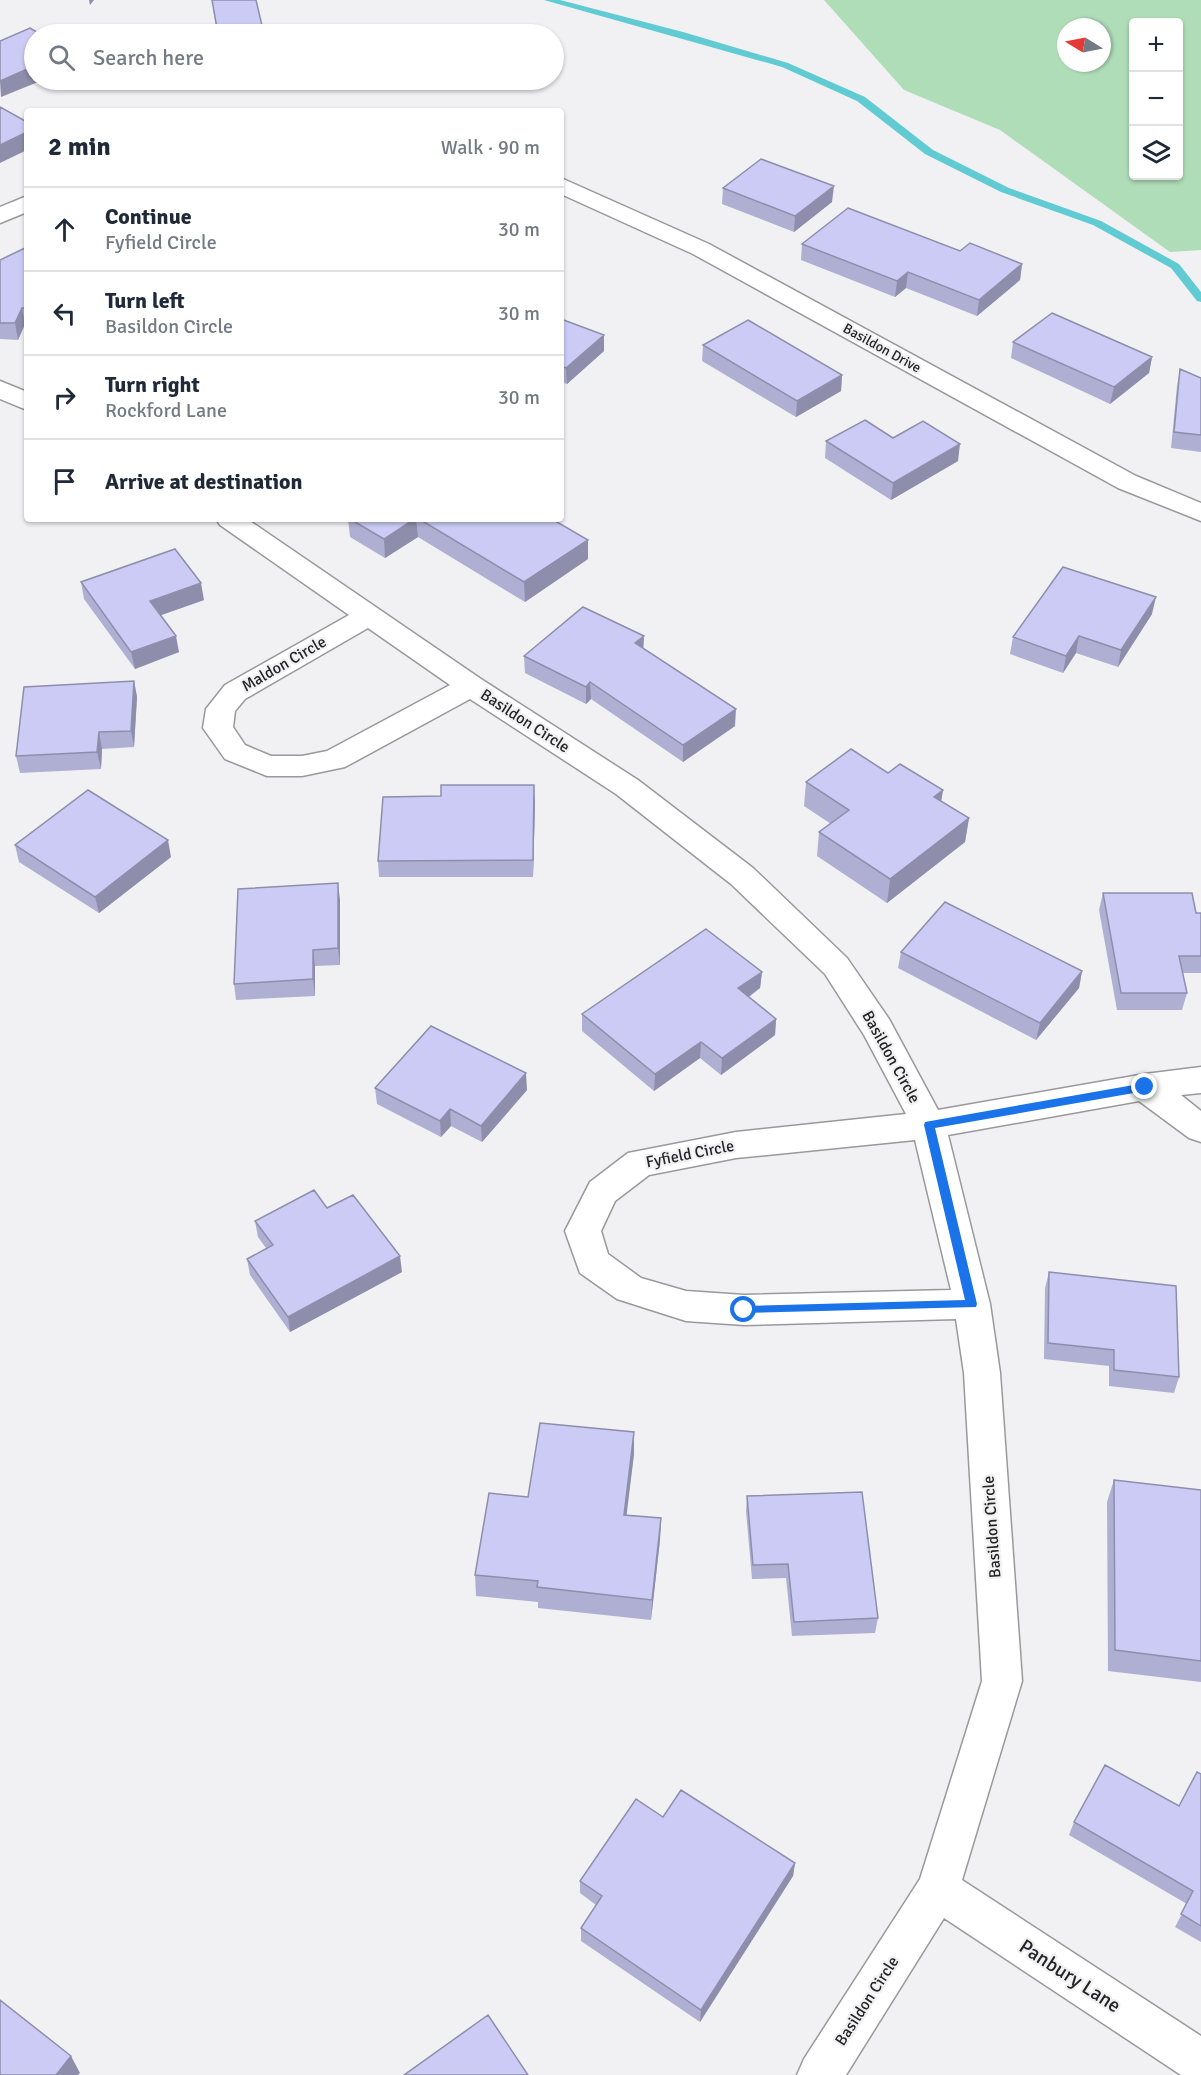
<!DOCTYPE html>
<meta charset="utf-8">
<style>
:root{--surface:#fff;--page:#f2f2f3;--text:#1f2937;--muted:#747a83;--line:#e0e1e3}
body{margin:0;font-family:Signika,sans-serif;background:var(--page);color:var(--text)}
.controls{position:absolute;right:18px;top:18px;display:grid;overflow:hidden;border-radius:6px;box-shadow:0 2px 4px #0004}
.controls button{width:54px;height:54px;display:grid;place-items:center;padding:0;border:0;border-bottom:2px solid var(--line);background:var(--surface);color:var(--text);font:30px sans-serif}
.compass{position:absolute;left:1057px;top:18px;width:54px;height:54px;border-radius:50%;background:var(--surface);box-shadow:0 2px 4px #0004;rotate:280deg}
.stop{position:absolute;width:18px;height:18px;margin:-14px;border:4px solid #1a73e8;border-radius:50%;background:#fff}
.stop.end{background:#1a73e8;border-color:#fff;box-shadow:0 2px 6px #0008}
.list{margin:0;padding:0;list-style:none}
h2{display:flex;justify-content:space-between;align-items:center;height:78px;margin:0;padding:0 24px;font-size:26px}
h2 small{font-size:20px;font-weight:400;color:var(--muted)}
.list li{display:grid;grid-template-columns:39px 1fr auto;gap:18px;align-items:center;box-sizing:border-box;height:84px;padding:0 24px;border-top:2px solid var(--line)}
.list b{display:block;font-size:22px;white-space:nowrap}
.list p{margin:0;font-size:20px;white-space:nowrap;color:var(--muted)}
.list em{font-size:20px;font-style:normal;color:var(--muted)}
.icon{flex:none;width:33px;height:33px;fill:none;stroke:currentColor;stroke-width:2;stroke-linecap:round;stroke-linejoin:round}
.map{position:relative;flex:none;width:1201px;height:2075px;overflow:hidden}
.search{position:absolute;background:var(--surface);box-shadow:0 2px 4px #0004;left:24px;top:24px;width:540px;height:66px;display:flex;align-items:center;gap:15px;box-sizing:border-box;padding:0 21px;border-radius:33px;color:var(--muted);font-size:22px}
.panel{position:absolute;background:var(--surface);box-shadow:0 2px 4px #0004;left:24px;top:108px;width:540px;height:414px;border-radius:6px}
.map>svg:first-child{display:block}
.green{fill:#afddb8;fill-rule:evenodd}
.lines{fill:none;stroke-linecap:round;stroke-linejoin:round}
.stream{fill:#60cbd2;fill-rule:evenodd}
.street-casing{stroke:#99999b;stroke-width:3}
.street{fill:#fff;fill-rule:evenodd}
.wall{fill:#afafd3}
.shaded-wall{fill:#8e8eac}
.building{fill:#cbcbf5;stroke:#8e8eac;stroke-width:1.5}
.route{fill:#1a73e8}
.labels{text-anchor:middle;dominant-baseline:central;stroke-width:4.5;stroke-linejoin:round;paint-order:stroke}
.far-street-label{font-size:14px;fill:#242424;stroke:#f1f1f3}
.street-label{font-size:16px;fill:#242424;stroke:#f1f1f3}
.near-street-label{font-size:20px;fill:#242424;stroke:#f1f1f3}
</style>
<div class="map">
<svg width="1201" height="2075" viewBox="0 0 1201 2075">
<rect width="100%" height="100%" fill="#f1f1f3"/>
<path class="green" d="M824 0H1201V250L1170 252 1000 130 904 90ZM1134 22H1178V176H1134ZM1066 27H1102V63H1066Z"/>
<g class="lines">
<path class="stream" d="M544 0H560L683 32 788 63 865 97 933 150 1009 188 1101 221 1179 264 1201 292V302L1197 301 1171 268 1093 225 1001 192 925 154 857 101 782 67Z"/>
<defs>
<path id="street" d="M561 178 709 244 1136 476 1201 503V521L1118 488 693 254 561 194Z
M27 196V212L0 223V207Z
M0 381 27 392V410L0 399Z
M216 519H247L481 679 638 780 753 868 847 958 889 1019 938 1110 1145 1074 1201 1067V1093L1181 1095 1201 1111V1142L1189 1138 1139 1101 948 1135 990 1304 1000 1373 1022 1681 962 1880 1201 2036V2075H1181L944 1918 846 2075H797L804 2059 920 1879 982 1681 964 1373 956 1319 744 1325 686 1321 617 1299 580 1273 565 1231 590 1182 628 1153 736 1132 906 1114 864 1035 825 974 731 884 616 794 470 699 345 767 302 776H267L225 759 203 728 206 709 225 685 349 615 220 525ZM368 628 450 685 327 751 302 756H271L245 745 233 727 235 711 245 699ZM915 1140 951 1290 744 1295 686 1291 641 1278 608 1254 601 1231 615 1201 649 1175 736 1158Z"/>
</defs>
<use href="#street" class="street-casing"/>
<use href="#street" class="street"/>
</g>
<path class="wall" d="M212 0 264 34H217Z
M723 188 832 202 794 232 722 204Z
M802 244 960 251 1022 264 1020 280 977 316 906 288 895 297 801 260Z
M27 247V324H25L18 340 0 339V260Z
M561 319 604 335V351L567 384 561 382Z
M1013 342 1152 357 1149 373 1110 404 1011 358Z
M703 345 842 375 841 391 796 417 702 361Z
M1180 369 1201 378V452L1171 448 1177 386Z
M826 441 958 461 891 500 825 458Z
M348 519H552L588 540V559L525 602 418 537 385 558 350 537Z
M81 582 204 600 161 615 179 652 135 669 84 599Z
M1152 614 1118 667 1076 653 1063 673 1010 654 1013 637Z
M644 636 643 649 735 726 683 762 591 699 586 704 525 673 524 656Z
M134 681 137 697 134 747 102 749 101 769 20 773 16 756Z
M888 773 943 790 941 801 969 818 965 842 887 903 817 856 819 832 831 824 804 806 806 782Z
M535 802 533 877H379L378 861Z
M15 845 171 857 99 913 19 862Z
M1103 893 1196 913H1201V973H1182L1187 993 1182 1010H1117L1099 910Z
M340 900V965L315 966V996L236 1000 234 984Z
M901 952 1082 971 1079 988 1036 1040 898 968Z
M762 972 760 988 749 997 776 1019 775 1035 721 1075 700 1058 654 1091 582 1031V1014Z
M375 1088 527 1090 482 1142 451 1126 441 1137 377 1104Z
M327 1208 402 1272 290 1332 250 1275 247 1259 266 1248 258 1237 255 1221Z
M1049 1272 1179 1377 1174 1393 1109 1386V1366L1044 1359 1045 1288Z
M634 1454 626 1515 661 1518 660 1540 651 1620 538 1608V1602L476 1596 475 1575 528 1497Z
M1114 1480 1201 1490V1682L1108 1671 1107 1502Z
M747 1496 878 1618 875 1633 792 1636 786 1578 752 1579 746 1511Z
M1201 1774V1942L1175 1927 1187 1904 1069 1835 1074 1822 1179 1806Z
M663 1817 795 1863 793 1876 700 2022 581 1941V1928L596 1905 580 1893V1881Z"/>
<path class="shaded-wall" d="M89 0H94L90 5Z
M34 66V80H43L1 97 0 81Z
M27 132V150L0 163V145Z
M834 186 832 202 794 232 795 216Z
M1022 264 1020 280 977 316 979 300Z
M908 272 906 288 895 297 897 281Z
M22 308 25 324 18 340 15 323Z
M604 335V351L567 384 566 368Z
M1152 357 1149 373 1110 404 1114 387Z
M842 375 841 391 796 417 797 401Z
M960 444 958 461 891 500 893 483Z
M414 519H416L418 537 385 558 384 539Z
M588 540V559L525 602 524 582Z
M201 583 204 600 153 618 150 601Z
M1156 597 1152 614 1118 667 1121 650Z
M176 636 179 652 135 669 131 652Z
M644 636 643 653 635 643Z
M1079 636 1076 653 1063 673 1066 656Z
M134 681 137 697 134 747 131 731Z
M590 682 591 699 586 704V687Z
M736 709 735 726 683 762V745Z
M99 732 102 749 101 769 97 752Z
M534 785 535 802 533 877V860Z
M943 790 939 814 934 797Z
M969 818 965 842 887 903 890 879Z
M168 840 171 857 99 913 95 897Z
M338 883 340 900V965L338 948Z
M313 950 315 966V996L313 979Z
M1082 971 1079 988 1036 1040 1040 1023Z
M762 972 760 988 737 1005 738 988Z
M776 1019 775 1035 721 1075 722 1058Z
M701 1042 700 1058 654 1091 655 1074Z
M526 1073 527 1090 482 1142 481 1126Z
M450 1109 451 1126 441 1137 440 1121Z
M400 1256 402 1272 290 1332 288 1317Z
M634 1432V1454L624 1536V1515Z
M661 1518 660 1540 651 1620 652 1600Z
M795 1863 793 1876 700 2022 701 2010Z
M71 2056 80 2073 78 2075H56Z"/>
<path class="building" d="M212 0H256L264 34H218Z
M30 28 40 34H34V66L0 81V41Z
M0 107 27 122V132L0 145Z
M761 159 834 186 795 216 723 188Z
M848 208 960 251 970 243 1022 264 979 300 908 272 897 281 802 244Z
M27 247V308H22L15 323H0V260Z
M1052 313 1152 357 1114 387 1013 342Z
M561 319 604 335 566 368 561 366Z
M748 320 842 375 797 401 703 345Z
M1180 369 1201 378V435L1174 432Z
M865 420 893 438 923 421 960 444 893 483 826 441Z
M350 519H414L384 539Z
M419 519H552L588 540 524 582Z
M175 549 201 583 150 601 176 636 131 652 81 582Z
M1063 567 1156 597 1121 650 1079 636 1066 656 1013 637Z
M583 607 644 636 635 643 736 709 683 745 590 682 586 687 524 656Z
M134 681 131 731 99 732 97 752 16 756 24 687Z
M851 749 888 773 900 764 943 790 934 797 969 818 890 879 819 832 849 810 806 782Z
M441 785H534L533 860 378 861 383 797 441 796Z
M88 790 168 840 95 897 15 845Z
M338 883V948L313 950V979L234 984 238 889Z
M1103 893H1192L1196 913H1201V956H1179L1187 993H1121Z
M945 902 1082 971 1040 1023 901 952Z
M706 929 762 972 738 988 776 1019 722 1058 701 1042 655 1074 582 1014Z
M431 1026 526 1073 481 1126 450 1109 440 1121 375 1088Z
M314 1190 327 1208 353 1195 400 1256 288 1317 247 1259 273 1245 255 1221Z
M1049 1272 1176 1286 1179 1377 1114 1370V1350L1048 1343Z
M540 1423 634 1432 624 1515 661 1518 652 1600 537 1587 538 1581 475 1575 489 1493 528 1497Z
M1114 1480 1201 1490V1661L1115 1650Z
M862 1492 878 1618 794 1622 788 1564 753 1565 747 1496Z
M1105 1765 1179 1806 1197 1772 1201 1774V1926L1181 1914 1193 1891 1074 1822Z
M681 1790 795 1863 701 2010 581 1928 602 1896 580 1881 636 1799 663 1817Z
M0 2000 71 2056 56 2075H0Z
M488 2015 528 2075H404Z"/>
<path class="route" d="M1145 1083 1150 1087 1145 1091 935 1128 977 1304 976 1307 741 1313 739 1310 744 1306 965 1300 924 1125 925 1122Z"/>
<g class="labels">
<g class="far-street-label">
<text transform="translate(882 348) rotate(29)">Basildon Drive</text>
</g>
<g class="street-label">
<text transform="translate(284 664) rotate(-30)">Maldon Circle</text>
<text transform="translate(525 721) rotate(33)">Basildon Circle</text>
<text transform="translate(891 1057) rotate(61)">Basildon Circle</text>
<text transform="translate(690 1154) rotate(-11)">Fyfield Circle</text>
<text transform="translate(992 1527) rotate(-94)">Basildon Circle</text>
<text transform="translate(867 2001) rotate(-57)">Basildon Circle</text>
</g>
<g class="near-street-label">
<text transform="translate(1070 1976) rotate(33)">Panbury Lane</text>
</g>
</g>
</svg>
<div class="controls">
<button>+</button>
<button>−</button>
<button><svg class="icon" aria-label="layers" viewBox="0 0 24 24"><path d="M12 4l9 5-9 5-9-5zM3 14l9 5 9-5"/></svg></button>
</div>
<svg class="compass" viewBox="-18 -18 36 36"><path d="M0-13l5 13h-10z" fill="#e53935"/><path d="M0 13l5-13h-10z" fill="#747a83"/></svg>
<div class="stop" style="left:744px;top:1310px"></div>
<div class="stop end" style="left:1145px;top:1087px"></div>
<div class="search"><svg class="icon" aria-label="search" viewBox="0 0 24 24"><circle cx="10" cy="10" r="6"/><path d="M15 15l6 6"/></svg>Search here</div>
<section class="panel">
<h2>2 min<small>Walk · 90 m</small></h2>
<ul class="list">
<li><svg class="icon" aria-label="ahead" viewBox="0 0 24 24"><path d="M12 20V5M6 11l6-6 6 6"/></svg><div><b>Continue</b><p>Fyfield Circle</p></div><em>30 m</em></li>
<li><svg class="icon" aria-label="left" viewBox="0 0 24 24"><path d="M17 20v-9H6M10 6l-5 5 5 5"/></svg><div><b>Turn left</b><p>Basildon Circle</p></div><em>30 m</em></li>
<li><svg class="icon" aria-label="right" viewBox="0 0 24 24"><path d="M7 20v-9h11M14 6l5 5-5 5"/></svg><div><b>Turn right</b><p>Rockford Lane</p></div><em>30 m</em></li>
<li><svg class="icon" aria-label="arrive" viewBox="0 0 24 24"><path d="M6 21V4h12l-3 4 3 4H6"/></svg><div><b>Arrive at destination</b></div></li>
</ul>
</section>
</div>
